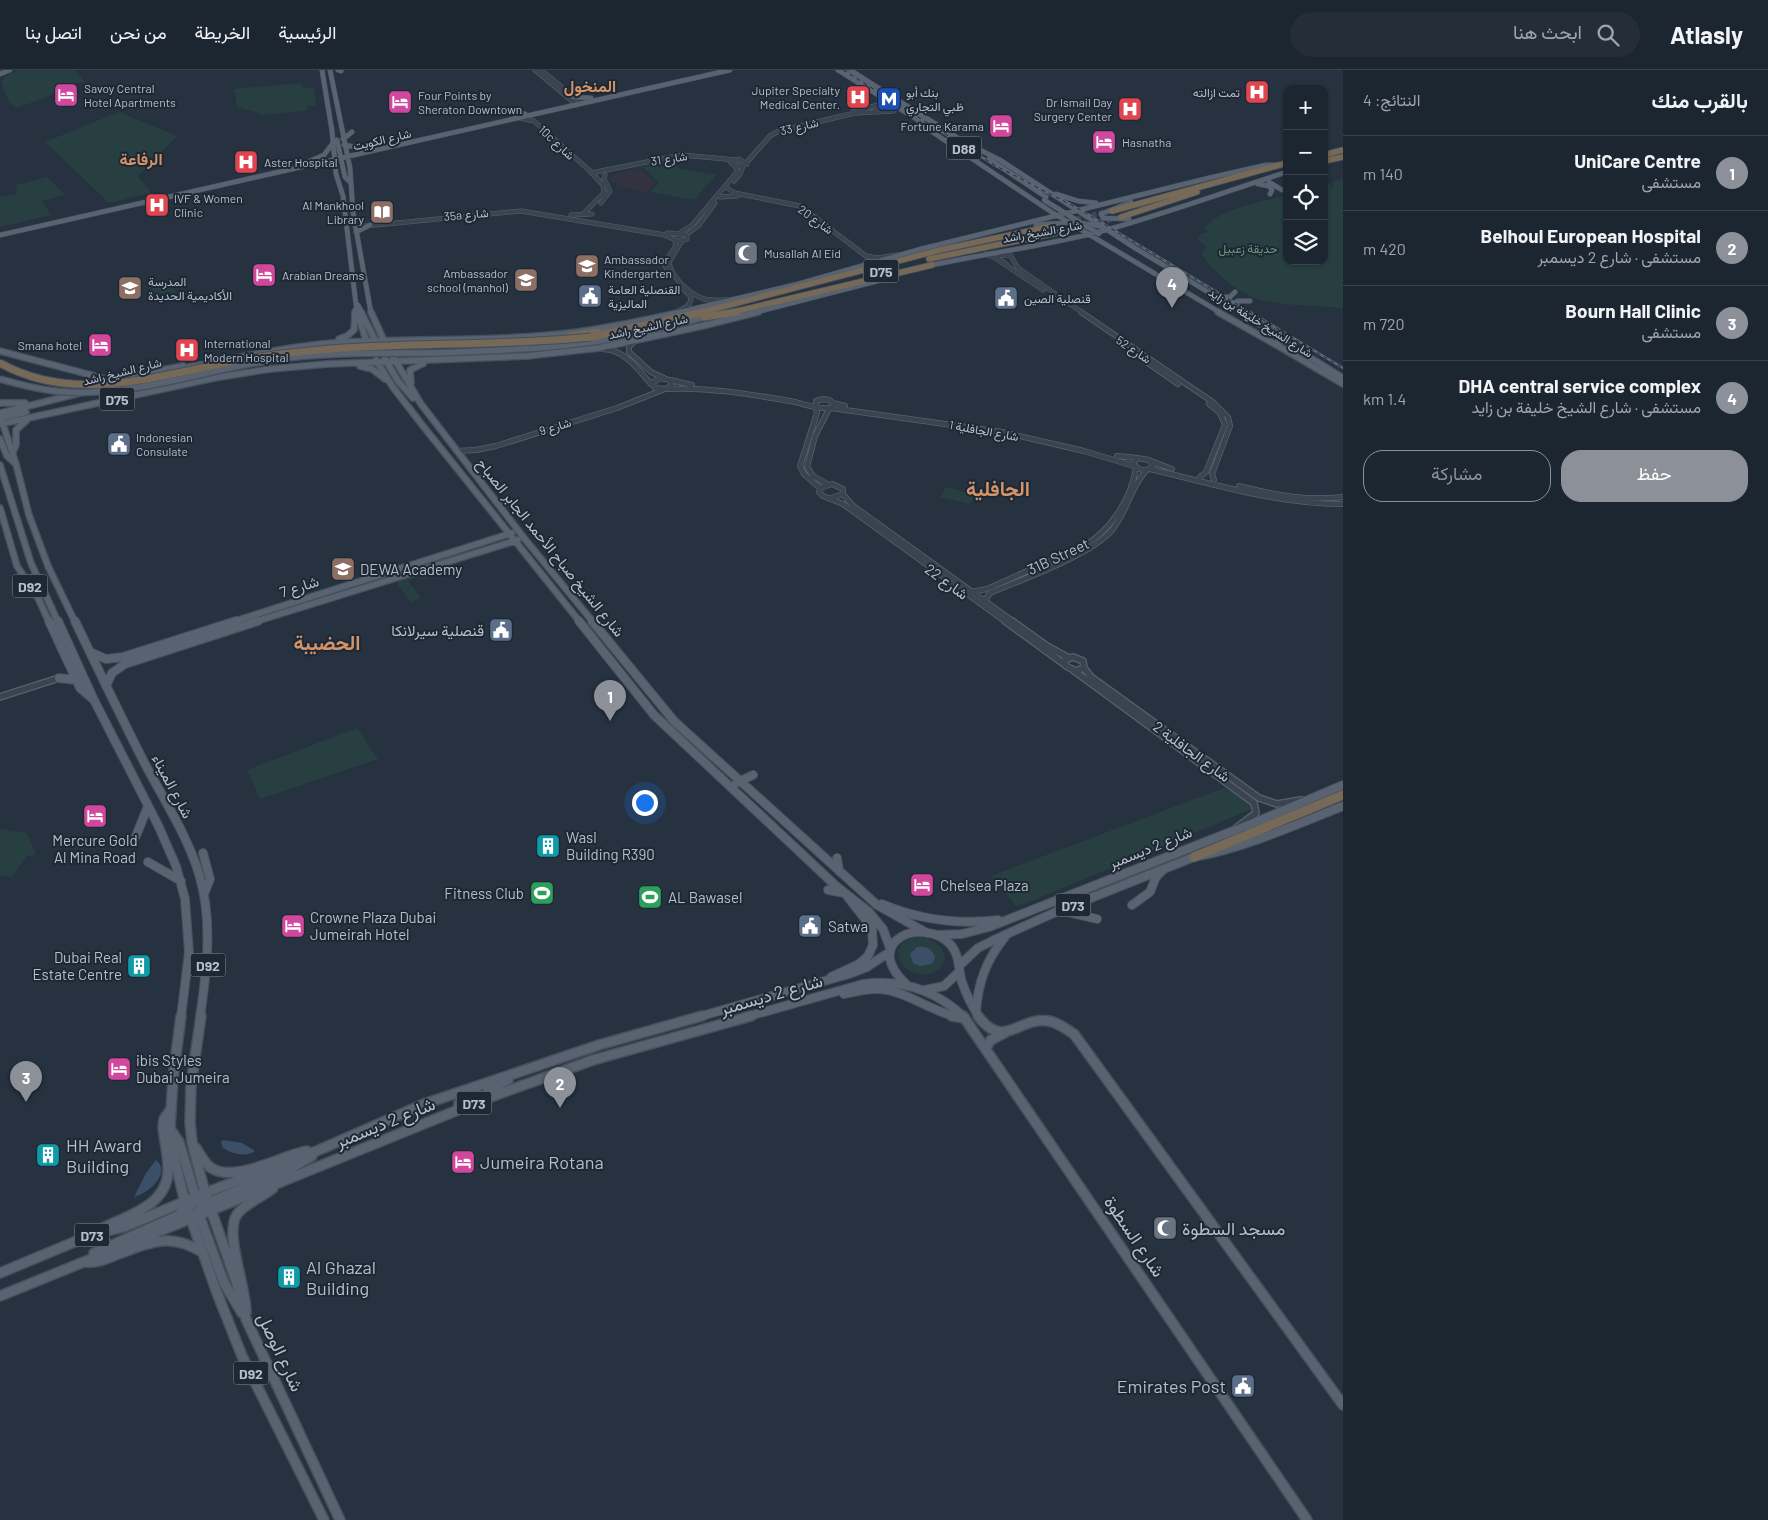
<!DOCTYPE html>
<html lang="ar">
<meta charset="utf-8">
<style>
:root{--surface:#1c2630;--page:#252e38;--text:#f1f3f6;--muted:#a0a5ab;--line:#3a434c;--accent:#8c9099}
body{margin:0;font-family:Barlow,Vazirmatn,sans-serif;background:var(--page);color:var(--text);direction:rtl}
.controls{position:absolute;right:15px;top:15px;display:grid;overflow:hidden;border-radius:10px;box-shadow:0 1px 4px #0004}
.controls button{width:45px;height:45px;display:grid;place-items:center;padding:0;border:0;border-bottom:1px solid var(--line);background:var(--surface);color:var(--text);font:25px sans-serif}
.you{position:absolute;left:644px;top:732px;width:18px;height:18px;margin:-12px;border:4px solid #fff;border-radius:50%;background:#1a73e8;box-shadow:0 0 0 8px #1a73e833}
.badge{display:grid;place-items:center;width:32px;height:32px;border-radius:50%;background:var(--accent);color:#fff;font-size:16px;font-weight:700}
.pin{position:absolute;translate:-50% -41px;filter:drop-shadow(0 1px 2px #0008)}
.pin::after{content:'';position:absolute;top:26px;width:18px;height:15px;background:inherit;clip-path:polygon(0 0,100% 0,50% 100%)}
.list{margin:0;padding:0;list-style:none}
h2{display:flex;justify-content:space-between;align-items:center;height:65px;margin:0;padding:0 20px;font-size:21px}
h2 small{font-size:16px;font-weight:400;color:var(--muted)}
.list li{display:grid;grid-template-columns:32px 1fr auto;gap:15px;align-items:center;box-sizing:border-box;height:75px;padding:0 20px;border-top:1px solid var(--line)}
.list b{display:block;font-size:19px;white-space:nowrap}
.list p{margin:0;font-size:16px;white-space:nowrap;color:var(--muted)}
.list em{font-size:16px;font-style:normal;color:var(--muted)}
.actions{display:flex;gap:10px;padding:15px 20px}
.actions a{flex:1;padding:11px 0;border:1px solid var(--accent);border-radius:20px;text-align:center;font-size:18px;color:var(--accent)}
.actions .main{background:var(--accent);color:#fff}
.icon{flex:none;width:28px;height:28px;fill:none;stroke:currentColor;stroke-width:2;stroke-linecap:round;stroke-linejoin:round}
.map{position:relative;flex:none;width:1343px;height:1450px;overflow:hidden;direction:ltr}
header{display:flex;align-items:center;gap:30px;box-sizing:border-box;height:70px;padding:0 25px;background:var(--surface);border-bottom:1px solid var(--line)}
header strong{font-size:24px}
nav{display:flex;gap:28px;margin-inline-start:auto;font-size:18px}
.search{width:350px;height:45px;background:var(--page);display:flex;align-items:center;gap:12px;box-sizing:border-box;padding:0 18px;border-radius:28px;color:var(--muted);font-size:19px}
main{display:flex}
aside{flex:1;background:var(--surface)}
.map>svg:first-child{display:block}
.medical{fill:#333241}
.green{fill:#283f41}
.water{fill:#3b4f69}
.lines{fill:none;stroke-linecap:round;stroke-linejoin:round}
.highway-tunnel{stroke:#3c4755;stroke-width:5.5;stroke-dasharray:5.5 2.5;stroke-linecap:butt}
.minor-far2-casing{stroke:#58616d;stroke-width:5}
.minor-far1-casing{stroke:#58616d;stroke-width:6}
.minor-casing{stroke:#58616d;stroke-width:8}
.major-far3-casing{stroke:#464f5c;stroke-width:5.5}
.major-far2-casing{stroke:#464f5c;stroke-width:8}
.major-far1-casing{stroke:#464f5c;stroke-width:10}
.major-casing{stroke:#464f5c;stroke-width:12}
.highway-far2-casing{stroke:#454e5a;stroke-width:7}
.highway-far1-casing{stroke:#454e5a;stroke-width:9}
.highway-casing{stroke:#454e5a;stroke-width:11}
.minor-far2{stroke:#3a4350;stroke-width:4}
.minor-far1{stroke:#3a4350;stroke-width:4.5}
.minor{stroke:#3a4350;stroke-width:5.5}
.major-far3{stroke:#586270;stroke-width:4.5}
.major-far2{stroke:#586270;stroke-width:5.5}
.major-far1{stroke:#586270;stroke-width:8}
.major{stroke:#586270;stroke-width:9}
.highway-far2{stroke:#766957;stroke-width:5.5}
.highway-far1{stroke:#766957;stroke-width:7}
.highway{stroke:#766957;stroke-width:9}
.rail-casing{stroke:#5c6877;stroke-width:2.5}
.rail{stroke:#1e2835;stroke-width:1;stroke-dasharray:4;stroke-linecap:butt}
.major-bridge-far1-casing{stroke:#464f5c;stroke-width:5.5;stroke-linecap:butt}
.major-bridge-casing{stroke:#464f5c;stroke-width:8;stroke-linecap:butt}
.highway-bridge-casing{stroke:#454e5a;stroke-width:9;stroke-linecap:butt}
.major-bridge-far1{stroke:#586270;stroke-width:4.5}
.major-bridge{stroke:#586270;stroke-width:5.5}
.highway-bridge{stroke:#766957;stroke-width:7}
.labels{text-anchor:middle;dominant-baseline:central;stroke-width:4;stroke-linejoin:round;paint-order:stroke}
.far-poi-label{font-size:12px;fill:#b6beca;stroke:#1e2835;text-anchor:start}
.far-street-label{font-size:12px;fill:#b6beca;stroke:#1e2835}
.far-park-label{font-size:12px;fill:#6d9b77;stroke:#1e2835}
.shield{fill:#1e2835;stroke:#88919d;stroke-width:1}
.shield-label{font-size:14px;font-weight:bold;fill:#b6beca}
.street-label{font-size:15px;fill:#b6beca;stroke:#1e2835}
.poi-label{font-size:15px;fill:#b6beca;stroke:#1e2835;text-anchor:start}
.far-district-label{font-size:16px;font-weight:bold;fill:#d59467;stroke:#1e2835}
.near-street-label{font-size:18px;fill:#b6beca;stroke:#1e2835}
.near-poi-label{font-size:18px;fill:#b6beca;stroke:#1e2835;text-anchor:start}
.district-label{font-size:20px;font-weight:bold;fill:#d59467;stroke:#1e2835}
</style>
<header>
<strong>Atlasly</strong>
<div class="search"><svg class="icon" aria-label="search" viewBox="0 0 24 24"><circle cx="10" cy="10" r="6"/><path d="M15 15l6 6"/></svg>ابحث هنا</div>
<nav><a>الرئيسية</a><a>الخريطة</a><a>من نحن</a><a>اتصل بنا</a></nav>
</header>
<main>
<aside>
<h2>بالقرب منك<small>النتائج: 4</small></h2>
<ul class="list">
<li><span class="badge">1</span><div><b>UniCare Centre</b><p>مستشفى</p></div><em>140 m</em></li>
<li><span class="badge">2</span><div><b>Belhoul European Hospital</b><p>مستشفى · شارع 2 ديسمبر</p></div><em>420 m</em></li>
<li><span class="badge">3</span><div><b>Bourn Hall Clinic</b><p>مستشفى</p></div><em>720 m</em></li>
<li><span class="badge">4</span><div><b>DHA central service complex</b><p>مستشفى · شارع الشيخ خليفة بن زايد</p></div><em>1.4 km</em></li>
</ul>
<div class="actions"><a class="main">حفظ</a><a>مشاركة</a></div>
</aside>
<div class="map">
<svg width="1343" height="1450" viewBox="0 0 1343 1450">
<rect width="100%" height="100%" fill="#263240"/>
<path class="medical" d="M639 98 655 113 647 123 619 117 610 109 613 104Z"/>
<path class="green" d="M19 0H74L85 12 62 14 48 27 16 38 9 32 1 12 5 6Z
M302 13 303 18 314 17 316 35 308 36 306 41 260 45V43L237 37 234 19Z
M119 42 177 66 138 106 151 123 114 132H108L45 72Z
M671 91 680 99 716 105 694 130 651 122 659 113 642 97Z
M47 107 65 125 42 131 51 145 0 157V127L17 124 16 115Z
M1343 108V238C1316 236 1287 236 1261 230 1243 227 1209 199 1201 183L1204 182 1203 180 1206 177 1198 169 1201 163H1205L1207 160 1203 159C1222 137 1260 133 1287 125V191H1324V114L1329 113 1330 117H1334L1332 112Z
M171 210 176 223 158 226 157 223 154 224 150 214Z
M946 417 976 425 970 434 940 427Z
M447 495 457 498 423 509 420 506 408 511 421 528 411 532 397 514 401 509Z
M357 658 378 689 260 729 247 700Z
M1224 718 1239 721 1254 734V738L1017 837 991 806Z
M0 759 27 763 36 785 27 786 12 807 0 805Z
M922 867C934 870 944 876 945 890L939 900C904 919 877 869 922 867Z"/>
<path class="water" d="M917 877C926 876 933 879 935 888L932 894 920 896 913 893 910 884Z
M223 1070 242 1073 254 1080V1082C242 1087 233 1084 223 1078L221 1072Z
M156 1090C172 1103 148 1124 134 1127L146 1103Z"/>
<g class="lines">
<path class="highway-tunnel" d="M1068 151 1109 141
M1060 162 1118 148"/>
<defs>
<path id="minor-far2" d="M535 0 577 35
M541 0 576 29
M853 42 878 35 882 28
M520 48 534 51 590 101 603 115 604 123 584 143
M739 89 747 94 739 96 731 93Z
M747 92 770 66 779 61 855 43 894 41
M591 103 682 85 736 90
M734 111 740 104 743 96
M727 118 735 123 800 136 866 186 878 188 897 185
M720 127 737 126
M601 133 610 121 604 109 605 105
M571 145 592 144
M355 157 521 141 665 165 678 171 687 169V165
M690 162 699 155 715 133
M667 163 687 165
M680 163 692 155 736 103 737 99 734 95
M682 171 669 192C671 207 689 224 704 229 711 231 720 230 728 230
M985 184 992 186 1043 220
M1007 195 998 188 999 185H1010L1018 198 1083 243
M671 207 664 194 675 177 676 170
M678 241C685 238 691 236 691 227L683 219"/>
<path id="minor-far1" d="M1081 242 1214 333 1228 347 1230 356 1212 404 1214 410
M634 272 629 277V282L651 302 664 308
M603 279C625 280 637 298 651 314
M1132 282 1178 314
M660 308 670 310 672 316 665 319 655 318 652 313Z
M670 310 692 315
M667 319C708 317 749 324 790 331 803 333 817 340 831 338L834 334C829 328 823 328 816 331V336
M833 333 845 336
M816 337 817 343 800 396 804 404 820 418
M831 338 1002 362 1084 381 1134 396
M456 381 476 380 496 376 617 338 665 319
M1117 386 1137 388
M1137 388 1149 390 1154 396C1147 402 1139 401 1133 394Z
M1151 391 1172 399
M1150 399C1214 414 1277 434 1343 434
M1200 407 1206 402 1225 355 1220 343 1209 334
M827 414 813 406 807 397 815 366 829 339
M1239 416C1274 425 1307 431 1343 427
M843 424 852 435 1014 552
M831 428 843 424V419L832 414 820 418 819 422 823 426 843 434 1006 552
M971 522 987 519 1084 476C1111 460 1132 428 1136 397
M984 532 990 523C1023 509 1091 485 1112 460 1127 442 1131 416 1147 400"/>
<path id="minor" d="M1005 551 1064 594
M1012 551 1047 576 1069 588
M1073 587 1083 591 1084 598 1076 601 1066 596 1065 590Z
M1084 598 1091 607 1259 728 1277 734 1301 730
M1073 600 1254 733 1256 743 1236 758
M0 627 59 608"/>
<path id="major-far3" d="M322 0 332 61 336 104 343 126 357 243
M330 0 350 98 353 142 371 243
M338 0 341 1
M838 0 918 50
M850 0 969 75
M0 4 10 0
M573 27 591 28
M515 43 525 44
M914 47 928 59 1053 143 1221 243
M343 69 352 62
M337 70 345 107 349 111
M966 73 1000 90 1135 178 1243 243
M344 75 367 79
M989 89 1046 127
M310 91 324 85 333 73
M1269 112 1282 120
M1258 114 1269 116 1272 120 1270 124
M1056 124 1078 131 1096 133
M1129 149 1103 148 1101 144 1131 132
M1036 155 1074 152 1099 156
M356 162 370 155
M0 165 730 0
M927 196C986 183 1047 176 1106 160 1167 143 1227 121 1287 102
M1219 227H1230L1235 222
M358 235 362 243
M1231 235 1238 231H1250
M354 243 355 240
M676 243 798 214 921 179 1209 108 1266 95H1279
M753 243 885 209"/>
<path id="major-far2" d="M357 242 367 273
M361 242 376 272
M371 242 385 273 421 334 524 468 593 552
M1218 242 1280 277
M1241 242 1283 268 1286 273
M339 269 347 266 354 260 355 242
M1283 271 1343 308
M1277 273 1280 277 1343 314
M0 281 110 310 183 296
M435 283C487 281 540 279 592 272 630 267 667 257 704 247
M385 289 398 311 413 328
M376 290 392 316 423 356 580 552
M360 296 372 299 385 309
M179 299C234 289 291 275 347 272 424 268 501 272 578 262 613 257 647 250 682 242
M411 312 410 300 424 293
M0 333H25
M0 343 112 315
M0 348 26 342
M2 351 16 394 29 445 48 496 75 552
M0 354 214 308 270 299 327 294 527 286 599 278 702 256 758 242
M0 369 7 386 16 394
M13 382 16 375V360L28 349
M0 395 31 493 58 552
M0 438 17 496 38 528 49 552
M232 552 512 463
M254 552 518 470"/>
<path id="major-far1" d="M49 551 80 618 94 630 158 755 176 796 185 829 189 882 181 947
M58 551 93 628
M75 551C98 599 121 647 145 694 164 730 187 765 199 804 213 850 207 900 200 947
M579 551 654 645 836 816 869 842 883 859 890 878
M592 551 674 651 877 835 927 863
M90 582 106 589 123 587 236 551
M59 608 76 610
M106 616 112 603 125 594 258 551
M736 713 753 705
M136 766 148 736
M203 783 210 809 204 824
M837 788 839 801
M148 792 181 811
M828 820 844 823
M882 834C920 850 957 855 998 850
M1132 835 1150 822 1156 807 1162 801
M1063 841 1097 849
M936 865 962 864 989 857 1261 750 1343 715
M960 895 978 878 996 869 1058 841 1194 787C1241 779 1298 754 1343 736
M831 907 859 894 868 886 873 875 872 858 847 826
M907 915C859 871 923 845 951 875 960 886 958 899 962 912 966 924 972 936 979 947
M925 920 944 916 959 902
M844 924C856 922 867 918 879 919 907 921 930 941 957 947
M976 942C978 913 986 890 1005 867
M698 947 849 904 867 897 888 883
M746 947 863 914C902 909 935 920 964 947"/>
<path id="major" d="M181 946 173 1008 170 1059 173 1083 185 1132 217 1223 242 1286 324 1450
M201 946 191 1015 190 1053 192 1072 205 1123 236 1211 246 1249 340 1450
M952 946 965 948
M963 946 1307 1450
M978 946C1004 981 1019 946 1049 951 1059 953 1066 959 1074 964L1343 1335
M986 977 991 970 1006 962
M489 1028 487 1023 489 1019 508 1010
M458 1040 459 1033 475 1025 474 1017
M170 1059 179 1072 197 1132
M196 1078C200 1084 206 1096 213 1099 237 1112 281 1086 307 1081
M198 1142 224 1213 242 1243
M192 1148 208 1133 290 1099 312 1086
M95 1162C121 1147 166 1139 168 1102 169 1087 164 1071 163 1056L164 1049 171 1039
M94 1183 177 1146 201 1128
M86 1192C97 1193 106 1189 116 1185 149 1172 170 1162 202 1182
M0 1203 91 1165 124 1157 205 1123 319 1080 424 1034 599 975 702 946
M0 1226 485 1029 593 990 751 946
M246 1242C246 1216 223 1161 238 1143 248 1132 262 1127 273 1118"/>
<path id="highway-far2" d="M1324 85 1343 80
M1324 91 1343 87
M1112 141 1287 93
M1121 147 1197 122
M929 189 1060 162
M699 243 940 180 1052 156
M729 243 932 195"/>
<path id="highway-far1" d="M704 247 737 242
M568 267 597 262
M591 267 704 242"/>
<path id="highway" d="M1194 787 1343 725"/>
</defs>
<use href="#minor-far2" class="minor-far2-casing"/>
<use href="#minor-far1" class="minor-far1-casing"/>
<use href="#minor" class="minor-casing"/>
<use href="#major-far3" class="major-far3-casing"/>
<use href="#major-far2" class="major-far2-casing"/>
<use href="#major-far1" class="major-far1-casing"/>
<use href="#major" class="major-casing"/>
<use href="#highway-far2" class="highway-far2-casing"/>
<use href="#highway-far1" class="highway-far1-casing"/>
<use href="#highway" class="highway-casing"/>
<use href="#minor-far2" class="minor-far2"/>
<use href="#minor-far1" class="minor-far1"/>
<use href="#minor" class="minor"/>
<use href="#major-far3" class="major-far3"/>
<use href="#major-far2" class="major-far2"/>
<use href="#major-far1" class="major-far1"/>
<use href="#major" class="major"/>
<use href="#highway-far2" class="highway-far2"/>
<use href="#highway-far1" class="highway-far1"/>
<use href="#highway" class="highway"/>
<defs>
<path id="rail" d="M843 0 996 96 1079 139 1343 298"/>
</defs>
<use href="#rail" class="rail-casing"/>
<use href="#rail" class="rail"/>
<defs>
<path id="major-bridge-far1" d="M1044 130 1099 164"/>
<path id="major-bridge" d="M0 309C22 315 44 321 67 322 136 326 205 300 272 290 326 282 381 283 435 283"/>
<path id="highway-bridge" d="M0 293C71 333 150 308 225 293 260 286 295 282 330 279 417 272 504 276 591 267"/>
</defs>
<use href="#major-bridge-far1" class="major-bridge-far1-casing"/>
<use href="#major-bridge" class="major-bridge-casing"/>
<use href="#highway-bridge" class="highway-bridge-casing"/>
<use href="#major-bridge-far1" class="major-bridge-far1"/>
<use href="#major-bridge" class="major-bridge"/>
<use href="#highway-bridge" class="highway-bridge"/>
</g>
<defs>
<symbol id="hospital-square" viewBox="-11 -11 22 22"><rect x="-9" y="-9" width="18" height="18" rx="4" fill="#e0444e" stroke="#1e2835"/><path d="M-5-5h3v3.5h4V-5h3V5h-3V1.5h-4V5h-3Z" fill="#fff"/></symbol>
<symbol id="hotel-square" viewBox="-11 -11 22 22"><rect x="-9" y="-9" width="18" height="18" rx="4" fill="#d1479c" stroke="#1e2835"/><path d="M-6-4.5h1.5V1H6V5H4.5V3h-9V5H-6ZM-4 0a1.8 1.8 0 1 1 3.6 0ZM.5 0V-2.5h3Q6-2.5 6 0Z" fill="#fff"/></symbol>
<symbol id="metro-square" viewBox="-11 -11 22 22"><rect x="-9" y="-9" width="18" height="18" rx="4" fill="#1a4fb4" stroke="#1e2835"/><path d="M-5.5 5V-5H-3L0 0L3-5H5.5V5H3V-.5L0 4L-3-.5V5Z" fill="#fff"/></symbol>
<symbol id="library-square" viewBox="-11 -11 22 22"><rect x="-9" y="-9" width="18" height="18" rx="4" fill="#8d6e63" stroke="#1e2835"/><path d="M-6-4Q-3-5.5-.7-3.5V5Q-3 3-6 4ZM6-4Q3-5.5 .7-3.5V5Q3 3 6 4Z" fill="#fff"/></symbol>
<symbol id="mosque-square" viewBox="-11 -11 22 22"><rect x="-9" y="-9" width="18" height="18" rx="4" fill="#6b7280" stroke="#1e2835"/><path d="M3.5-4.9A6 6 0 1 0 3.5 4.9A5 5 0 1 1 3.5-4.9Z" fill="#fff"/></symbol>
<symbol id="school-square" viewBox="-11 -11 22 22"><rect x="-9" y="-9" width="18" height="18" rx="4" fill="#8d6e63" stroke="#1e2835"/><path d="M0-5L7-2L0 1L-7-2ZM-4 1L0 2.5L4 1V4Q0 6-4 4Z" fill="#fff"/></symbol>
<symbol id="civic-square" viewBox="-11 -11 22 22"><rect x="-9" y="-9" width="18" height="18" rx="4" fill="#5c6f8a" stroke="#1e2835"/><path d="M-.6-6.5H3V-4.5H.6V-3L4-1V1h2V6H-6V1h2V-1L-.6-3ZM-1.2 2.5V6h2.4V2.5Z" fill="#fff"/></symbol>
<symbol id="university-square" viewBox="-11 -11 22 22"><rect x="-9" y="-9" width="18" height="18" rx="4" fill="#8d6e63" stroke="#1e2835"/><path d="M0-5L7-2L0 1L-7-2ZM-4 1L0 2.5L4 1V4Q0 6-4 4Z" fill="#fff"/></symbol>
<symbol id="building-square" viewBox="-11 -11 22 22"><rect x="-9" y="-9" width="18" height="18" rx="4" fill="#0f9aa8" stroke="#1e2835"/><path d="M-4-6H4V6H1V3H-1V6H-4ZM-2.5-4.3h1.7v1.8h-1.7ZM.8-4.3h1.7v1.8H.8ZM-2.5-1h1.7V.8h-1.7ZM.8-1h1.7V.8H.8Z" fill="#fff"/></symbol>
<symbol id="stadium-square" viewBox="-11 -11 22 22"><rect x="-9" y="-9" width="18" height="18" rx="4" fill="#2e9e5b" stroke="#1e2835"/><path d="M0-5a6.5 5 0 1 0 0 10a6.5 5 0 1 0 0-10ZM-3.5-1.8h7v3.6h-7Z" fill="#fff"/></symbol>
</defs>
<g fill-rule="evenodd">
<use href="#hospital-square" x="1243" y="8" width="28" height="28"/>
<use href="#hotel-square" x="52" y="11" width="28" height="28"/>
<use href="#hospital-square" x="844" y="13" width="28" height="28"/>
<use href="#metro-square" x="875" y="15" width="28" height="28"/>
<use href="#hotel-square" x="386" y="18" width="28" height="28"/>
<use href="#hospital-square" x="1116" y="25" width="28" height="28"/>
<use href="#hotel-square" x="987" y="42" width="28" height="28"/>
<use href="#hotel-square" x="1090" y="58" width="28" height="28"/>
<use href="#hospital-square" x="232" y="78" width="28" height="28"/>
<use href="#hospital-square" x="143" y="121" width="28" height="28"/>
<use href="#library-square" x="368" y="128" width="28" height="28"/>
<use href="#mosque-square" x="732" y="169" width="28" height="28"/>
<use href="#school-square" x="573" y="182" width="28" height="28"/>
<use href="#hotel-square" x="250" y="191" width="28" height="28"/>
<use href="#school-square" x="512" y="196" width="28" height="28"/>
<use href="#school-square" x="116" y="204" width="28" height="28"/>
<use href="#civic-square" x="576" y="212" width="28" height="28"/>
<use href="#civic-square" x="992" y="214" width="28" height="28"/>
<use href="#hotel-square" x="86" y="261" width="28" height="28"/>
<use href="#hospital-square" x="173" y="266" width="28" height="28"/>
<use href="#civic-square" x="105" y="360" width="28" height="28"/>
<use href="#university-square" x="329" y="485" width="28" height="28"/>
<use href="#civic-square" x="487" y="546" width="28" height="28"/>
<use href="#hotel-square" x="81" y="732" width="28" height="28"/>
<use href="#building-square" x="534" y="762" width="28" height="28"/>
<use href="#hotel-square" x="908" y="801" width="28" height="28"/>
<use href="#stadium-square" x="528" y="809" width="28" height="28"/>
<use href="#stadium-square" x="636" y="813" width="28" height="28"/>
<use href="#hotel-square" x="279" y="842" width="28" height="28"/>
<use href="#civic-square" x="796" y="842" width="28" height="28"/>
<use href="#building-square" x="125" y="882" width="28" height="28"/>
<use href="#hotel-square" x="105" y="985" width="28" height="28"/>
<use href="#building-square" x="34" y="1071" width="28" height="28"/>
<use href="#hotel-square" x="449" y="1078" width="28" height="28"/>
<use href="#mosque-square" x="1151" y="1144" width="28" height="28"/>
<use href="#building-square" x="275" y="1193" width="28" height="28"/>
<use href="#civic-square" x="1229" y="1302" width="28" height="28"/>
</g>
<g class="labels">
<g class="far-poi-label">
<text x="84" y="18">Savoy Central<tspan x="84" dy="14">Hotel Apartments</tspan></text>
<text x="840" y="20" text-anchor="end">Jupiter Specialty<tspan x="840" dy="14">Medical Center.</tspan></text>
<text x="906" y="22">بنك أبو<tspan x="906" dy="14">ظبي التجاري</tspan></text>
<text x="1240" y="22" text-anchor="end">تمت ازالته</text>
<text x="418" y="25">Four Points by<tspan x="418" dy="14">Sheraton Downtown</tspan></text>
<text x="1112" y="32" text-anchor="end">Dr Ismail Day<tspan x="1112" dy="14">Surgery Center</tspan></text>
<text x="984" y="56" text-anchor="end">Fortune Karama</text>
<text x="1122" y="72">Hasnatha</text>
<text x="264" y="92">Aster Hospital</text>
<text x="174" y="128">IVF &amp; Women<tspan x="174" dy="14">Clinic</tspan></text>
<text x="364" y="135" text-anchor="end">Al Mankhool<tspan x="364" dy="14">Library</tspan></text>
<text x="764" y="183">Musallah Al Eid</text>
<text x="604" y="189">Ambassador<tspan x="604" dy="14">Kindergarten</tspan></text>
<text x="508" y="203" text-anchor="end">Ambassador<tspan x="508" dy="14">school (manhol)</tspan></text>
<text x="282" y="205">Arabian Dreams</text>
<text x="148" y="211">المدرسة<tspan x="148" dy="14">الأكاديمية الحديدة</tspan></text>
<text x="608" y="219">القنصلية العامة<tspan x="608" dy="14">الماليزية</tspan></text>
<text x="1024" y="228">قنصلية الصين</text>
<text x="204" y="273">International<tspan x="204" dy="14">Modern Hospital</tspan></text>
<text x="82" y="275" text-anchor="end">Smana hotel</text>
<text x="136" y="367">Indonesian<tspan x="136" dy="14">Consulate</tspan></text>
</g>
<g class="far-street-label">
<text transform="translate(799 56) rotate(-14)">شارع 33</text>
<text transform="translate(382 69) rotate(-13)">شارع الكويت</text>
<text transform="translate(557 72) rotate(43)">10c شارع</text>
<text transform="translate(669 88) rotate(-9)">شارع 31</text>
<text transform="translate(466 144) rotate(-5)">35a شارع</text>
<text transform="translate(816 149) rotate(36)">شارع 20</text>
<text transform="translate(1042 161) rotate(-10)">شارع الشيخ راشد</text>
<text transform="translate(1261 252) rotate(32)">شارع الشيخ خليفة بن زايد</text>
<text transform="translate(648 256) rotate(-12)">شارع الشيخ راشد</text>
<text transform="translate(1134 279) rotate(34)">شارع 52</text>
<text transform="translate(122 301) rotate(-14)">شارع الشيخ راشد</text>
<text transform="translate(555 356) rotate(-17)">شارع 9</text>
<text transform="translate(984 360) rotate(10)">شارع الجافلية 1</text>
</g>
<g class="far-park-label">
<text x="1248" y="178">حديقة زعبيل</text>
</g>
<g class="shield">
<rect x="946.5" y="66.5" width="35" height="23" rx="4"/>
<rect x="863.5" y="189.5" width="35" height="23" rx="4"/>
<rect x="99.5" y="317.5" width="35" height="23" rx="4"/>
<rect x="12.5" y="504.5" width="35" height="23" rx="4"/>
<rect x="1055.5" y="823.5" width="35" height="23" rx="4"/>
<rect x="190.5" y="883.5" width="35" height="23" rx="4"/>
<rect x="456.5" y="1021.5" width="35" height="23" rx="4"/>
<rect x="74.5" y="1153.5" width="35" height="23" rx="4"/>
<rect x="233.5" y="1291.5" width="35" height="23" rx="4"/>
</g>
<g class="shield-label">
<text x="964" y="78">D88</text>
<text x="881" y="201">D75</text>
<text x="117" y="329">D75</text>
<text x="30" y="516">D92</text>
<text x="1073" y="835">D73</text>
<text x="208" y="895">D92</text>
<text x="474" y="1033">D73</text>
<text x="92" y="1165">D73</text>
<text x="251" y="1303">D92</text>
</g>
<g class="street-label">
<text transform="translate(551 477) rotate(51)">شارع الشيخ صباح الأحمد الجابر الصباح</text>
<text transform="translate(1058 486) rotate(-25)">31B Street</text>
<text transform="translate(947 511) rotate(36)">شارع 22</text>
<text transform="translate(299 516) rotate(-18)">شارع 7</text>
<text transform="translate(1192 681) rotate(36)">شارع الجافلية 2</text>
<text transform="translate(173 716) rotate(62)">شارع الميناء</text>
<text transform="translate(1150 777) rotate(-22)">شارع 2 ديسمبر</text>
</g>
<g class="poi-label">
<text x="360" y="499">DEWA Academy</text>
<text x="484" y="560" text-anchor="end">قنصلية سيرلانكا</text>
<text x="566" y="767">Wasl<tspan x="566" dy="17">Building R390</tspan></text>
<text x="95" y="770" text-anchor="middle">Mercure Gold<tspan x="95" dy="17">Al Mina Road</tspan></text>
<text x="940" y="815">Chelsea Plaza</text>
<text x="524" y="823" text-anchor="end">Fitness Club</text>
<text x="668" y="827">AL Bawasel</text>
<text x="310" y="847">Crowne Plaza Dubai<tspan x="310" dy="17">Jumeirah Hotel</tspan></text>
<text x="828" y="856">Satwa</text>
<text x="122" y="887" text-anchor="end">Dubai Real<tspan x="122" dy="17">Estate Centre</tspan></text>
<text x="136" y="990">ibis Styles<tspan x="136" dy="17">Dubai Jumeira</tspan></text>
</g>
<g class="far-district-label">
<text x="590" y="15">المنخول</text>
<text x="141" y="88">الرفاعة</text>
</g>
<g class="near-street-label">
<text transform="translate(771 924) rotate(-16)">شارع 2 ديسمبر</text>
<text transform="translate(385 1052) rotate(-22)">شارع 2 ديسمبر</text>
<text transform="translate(1135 1166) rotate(56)">شارع السطوة</text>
<text transform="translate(281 1282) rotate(65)">شارع الوصل</text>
</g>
<g class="near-poi-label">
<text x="66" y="1075">HH Award<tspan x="66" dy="21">Building</tspan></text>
<text x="480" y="1092">Jumeira Rotana</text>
<text x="1182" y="1158">مسجد السطوة</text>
<text x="306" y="1197">Al Ghazal<tspan x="306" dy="21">Building</tspan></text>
<text x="1226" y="1316" text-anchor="end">Emirates Post</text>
</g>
<g class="district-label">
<text x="998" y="418">الجافلية</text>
<text x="327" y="572">الحضيبة</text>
</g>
</g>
</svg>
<div class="controls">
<button>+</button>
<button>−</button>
<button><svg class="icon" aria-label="locate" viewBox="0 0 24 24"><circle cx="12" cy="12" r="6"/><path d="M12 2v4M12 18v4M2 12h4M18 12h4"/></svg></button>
<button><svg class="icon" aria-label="layers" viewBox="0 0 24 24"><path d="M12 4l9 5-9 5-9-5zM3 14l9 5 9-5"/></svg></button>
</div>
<div class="you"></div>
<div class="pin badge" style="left:610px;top:651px">1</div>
<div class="pin badge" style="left:560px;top:1038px">2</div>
<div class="pin badge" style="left:26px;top:1032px">3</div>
<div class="pin badge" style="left:1172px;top:238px">4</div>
</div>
</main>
